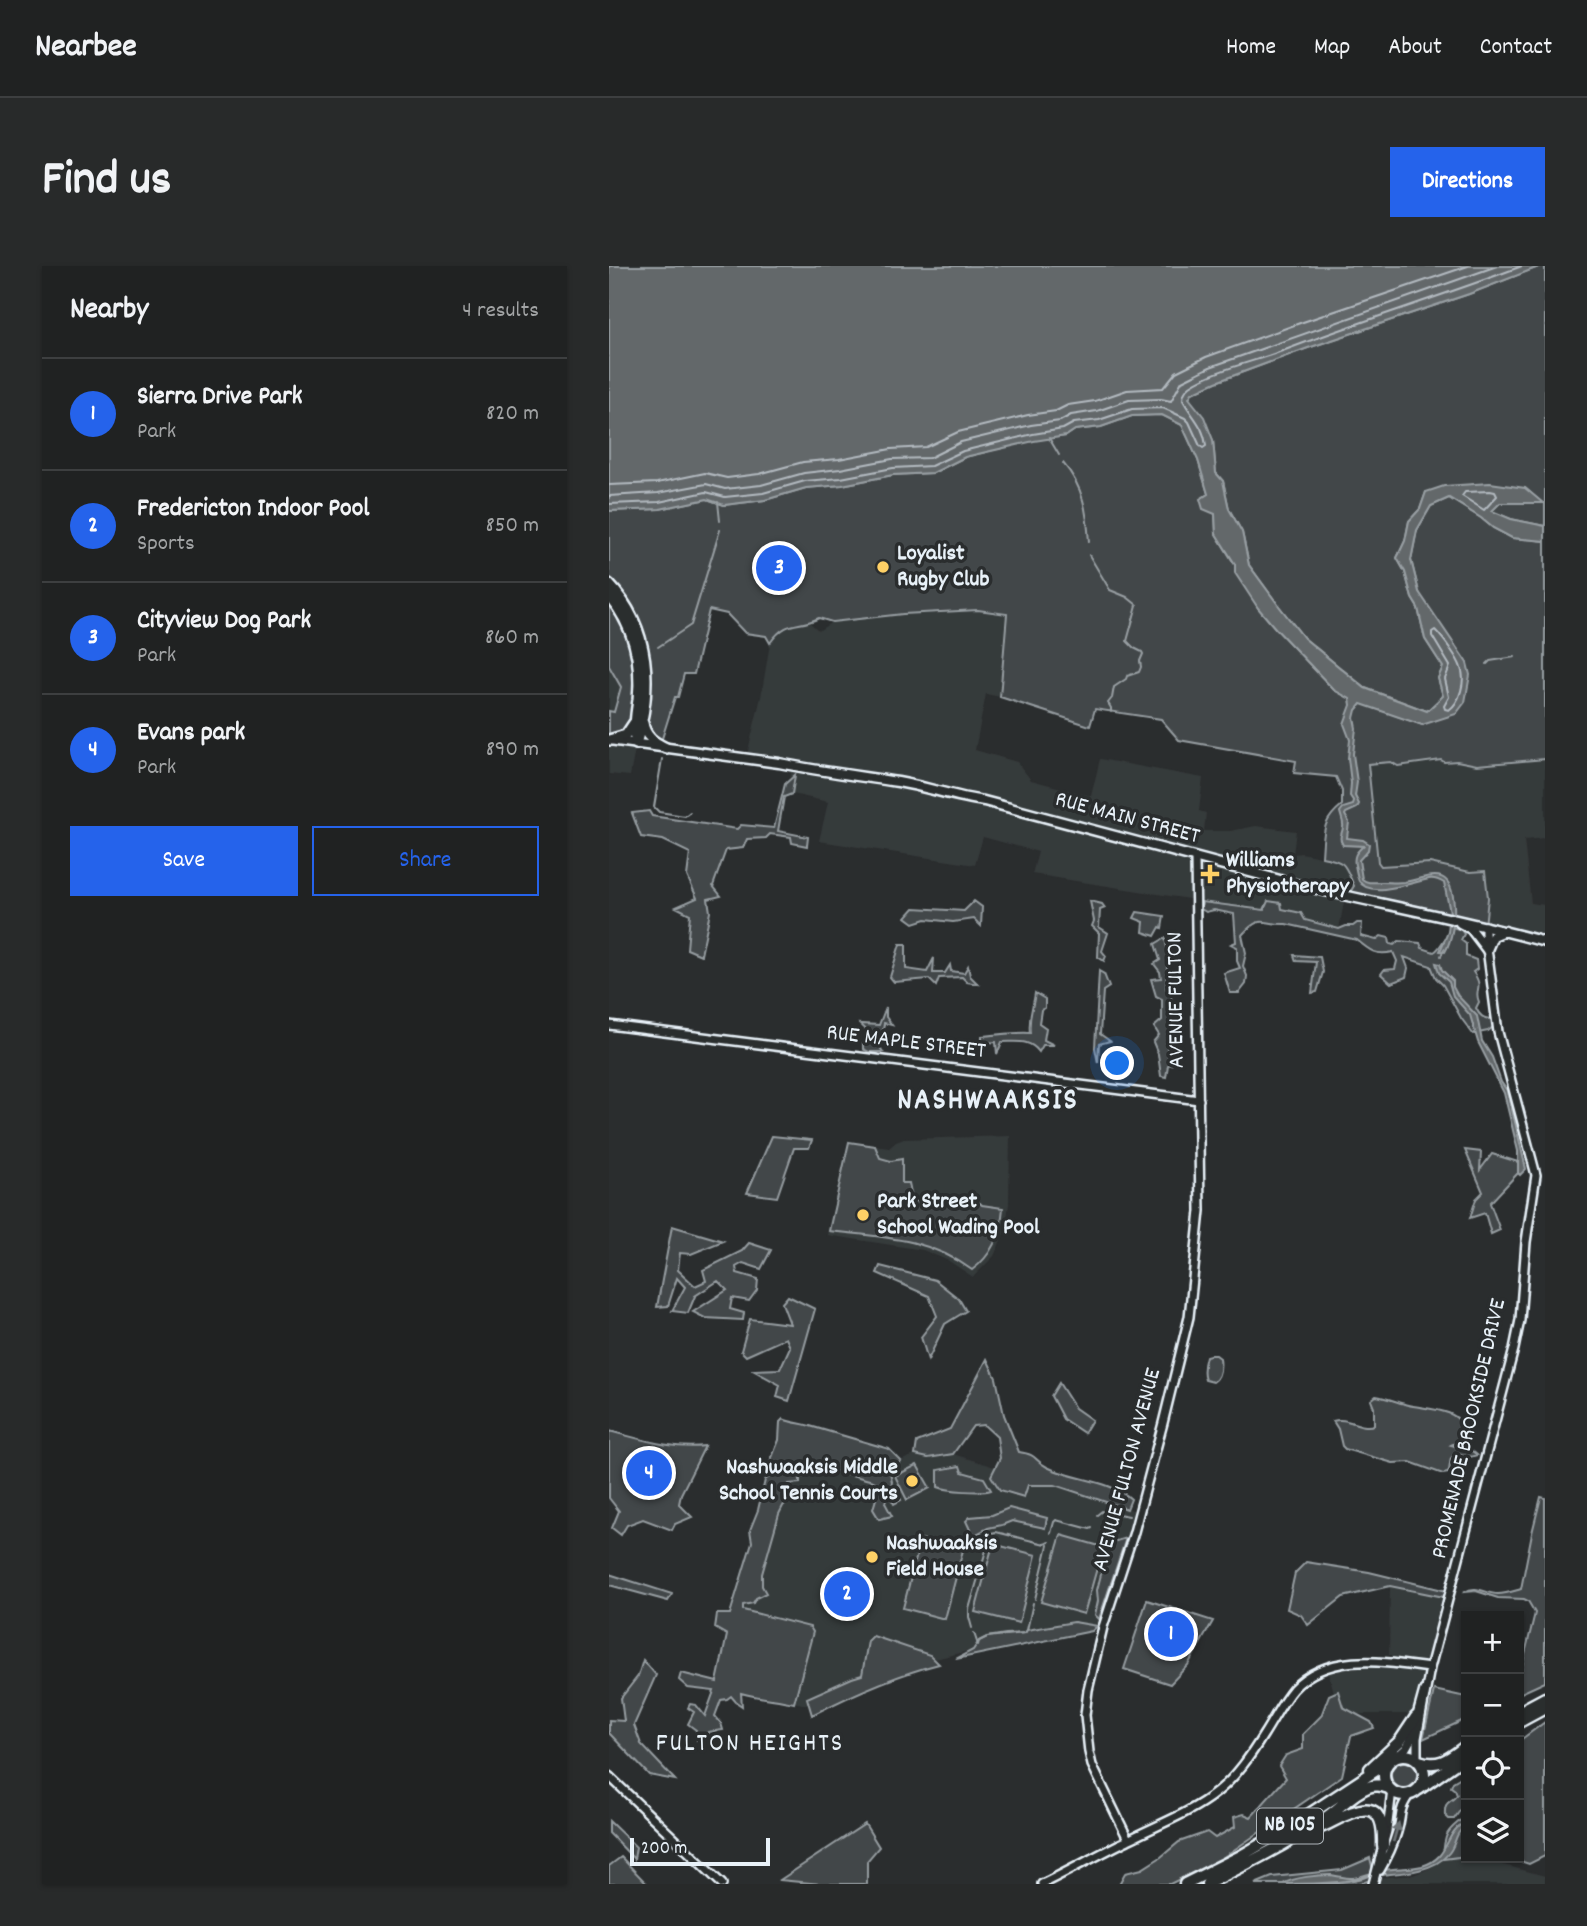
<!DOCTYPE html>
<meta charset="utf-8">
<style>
:root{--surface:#202222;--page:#282a2a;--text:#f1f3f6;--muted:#a2a4a5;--line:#3d3f40;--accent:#2563eb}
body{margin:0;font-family:Dekko,sans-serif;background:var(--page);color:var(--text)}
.controls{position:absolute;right:21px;bottom:21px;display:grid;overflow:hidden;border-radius:0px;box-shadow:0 2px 5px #0004}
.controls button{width:63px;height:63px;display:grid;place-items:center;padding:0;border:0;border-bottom:2px solid var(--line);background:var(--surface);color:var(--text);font:35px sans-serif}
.scale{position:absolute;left:21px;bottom:18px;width:140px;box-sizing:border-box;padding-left:7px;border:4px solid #e8f1f8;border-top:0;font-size:19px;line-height:24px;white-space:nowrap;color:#e8f1f8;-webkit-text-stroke:5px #2a2d2e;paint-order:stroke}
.you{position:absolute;left:509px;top:798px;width:24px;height:24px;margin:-18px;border:5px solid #fff;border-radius:50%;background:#1a73e8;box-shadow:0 0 0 10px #1a73e833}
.badge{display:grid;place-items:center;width:46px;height:46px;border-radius:50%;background:var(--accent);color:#fff;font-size:23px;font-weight:700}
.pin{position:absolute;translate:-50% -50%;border:4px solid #fff;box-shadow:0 2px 7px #0006}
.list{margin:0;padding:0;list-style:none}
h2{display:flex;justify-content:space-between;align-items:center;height:91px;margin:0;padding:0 28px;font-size:30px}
h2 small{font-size:23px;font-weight:400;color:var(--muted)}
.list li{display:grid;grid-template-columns:46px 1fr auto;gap:21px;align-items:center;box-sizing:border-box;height:112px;padding:0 28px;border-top:2px solid var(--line)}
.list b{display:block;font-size:26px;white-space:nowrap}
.list p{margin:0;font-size:23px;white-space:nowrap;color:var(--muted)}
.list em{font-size:23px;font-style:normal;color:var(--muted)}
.actions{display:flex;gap:14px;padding:21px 28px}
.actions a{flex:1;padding:16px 0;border:2px solid var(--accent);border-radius:0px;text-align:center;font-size:24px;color:var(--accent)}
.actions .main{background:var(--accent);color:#fff}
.icon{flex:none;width:38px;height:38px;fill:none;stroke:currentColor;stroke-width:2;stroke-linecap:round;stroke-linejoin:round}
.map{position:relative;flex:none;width:936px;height:1618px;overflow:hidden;border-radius:0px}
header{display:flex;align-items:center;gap:42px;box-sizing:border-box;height:98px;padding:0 35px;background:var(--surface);border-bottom:2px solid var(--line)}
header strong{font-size:33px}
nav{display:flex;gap:38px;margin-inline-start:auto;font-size:24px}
.intro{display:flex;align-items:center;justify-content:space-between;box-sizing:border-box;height:168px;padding:0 42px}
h1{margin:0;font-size:49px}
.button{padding:18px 32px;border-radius:0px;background:var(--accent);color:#fff;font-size:24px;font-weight:700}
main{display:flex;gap:42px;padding:0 42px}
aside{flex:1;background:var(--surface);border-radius:0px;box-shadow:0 2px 5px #0004}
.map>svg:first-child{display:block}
.built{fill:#363a3b}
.green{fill:#424648;stroke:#959ca0;stroke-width:2}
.water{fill:#63686b;stroke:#989fa3;stroke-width:2}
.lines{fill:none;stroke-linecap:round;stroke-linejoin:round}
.shore{stroke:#b3bac0;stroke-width:2}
.stream{stroke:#989fa3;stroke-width:2}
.tertiary-casing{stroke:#e8f1f8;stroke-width:12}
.secondary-casing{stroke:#e8f1f8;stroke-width:13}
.primary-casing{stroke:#e8f1f8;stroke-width:14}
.trunk-casing{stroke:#e8f1f8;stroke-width:15}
.tertiary{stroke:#2a2d2e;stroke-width:7}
.secondary{stroke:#2a2d2e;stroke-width:8}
.primary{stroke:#2a2d2e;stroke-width:9}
.trunk{stroke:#2a2d2e;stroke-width:10}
.oneway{fill:#6c7275}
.poi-dot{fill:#ffd166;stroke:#2a2d2e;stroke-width:2.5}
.labels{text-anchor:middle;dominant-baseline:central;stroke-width:7;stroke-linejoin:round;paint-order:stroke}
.shield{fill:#2a2d2e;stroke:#afb6bb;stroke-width:2}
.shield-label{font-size:21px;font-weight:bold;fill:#e8f1f8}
.poi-label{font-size:23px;font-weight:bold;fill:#e8f1f8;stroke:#2a2d2e;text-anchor:start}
.street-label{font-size:23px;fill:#e8f1f8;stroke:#2a2d2e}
.quarter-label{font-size:26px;letter-spacing:2px;fill:#e8f1f8;stroke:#2a2d2e}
.district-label{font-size:30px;font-weight:bold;letter-spacing:2px;fill:#e8f1f8;stroke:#2a2d2e}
</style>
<header>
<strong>Nearbee</strong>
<nav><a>Home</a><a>Map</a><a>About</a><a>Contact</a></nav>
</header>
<div class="intro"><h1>Find us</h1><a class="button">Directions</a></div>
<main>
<aside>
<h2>Nearby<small>4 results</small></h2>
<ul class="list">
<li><span class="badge">1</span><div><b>Sierra Drive Park</b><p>Park</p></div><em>820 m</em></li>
<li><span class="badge">2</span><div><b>Fredericton Indoor Pool</b><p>Sports</p></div><em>850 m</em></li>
<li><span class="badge">3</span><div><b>Cityview Dog Park</b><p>Park</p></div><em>860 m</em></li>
<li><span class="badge">4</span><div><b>Evans park</b><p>Park</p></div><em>890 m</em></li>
</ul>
<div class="actions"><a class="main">Save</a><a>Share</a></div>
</aside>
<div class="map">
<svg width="936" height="1618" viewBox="0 0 936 1618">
<rect width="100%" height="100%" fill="#2a2d2e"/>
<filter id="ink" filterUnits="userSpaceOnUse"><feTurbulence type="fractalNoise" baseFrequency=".0143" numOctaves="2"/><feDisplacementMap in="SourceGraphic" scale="14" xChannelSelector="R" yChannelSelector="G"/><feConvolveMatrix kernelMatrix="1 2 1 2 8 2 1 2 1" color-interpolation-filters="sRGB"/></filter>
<g filter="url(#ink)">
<path class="built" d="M369 344 398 348 391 431 377 428 366 484 408 496 422 514 482 530 491 493 594 512 590 545 597 547 595 565H621L647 560 687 565 684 588 692 587 731 595 734 597 745 620 738 631H736L730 663 655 645 423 608 429 586 374 571 366 599 210 575 219 536 179 527 183 499 137 493 152 431 161 377 175 361 193 356H200L208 363 211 364 223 356 294 348Z
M0 396 14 420 0 471Z
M0 474 27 478 21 510 0 508Z
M936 493V572L915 574 922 637 936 639V676L876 660 879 639 876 605 861 606 821 597 772 601 769 596 759 497 782 496 790 500 832 494 835 496 848 495 868 499Z
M401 870 400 938 396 965 385 990 364 1011 340 995 314 984 218 969 240 876 280 882 287 876 295 873Z
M344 1188 530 1246 494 1361 482 1358 417 1371 289 1402 199 1439 163 1432 118 1369 162 1215 205 1195 278 1200 306 1189 319 1192Z
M781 1320 840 1332 808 1448H731L719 1405 723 1400 782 1396V1389H780Z
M848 1591 868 1592 936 1610V1618H764L766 1612 804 1609 819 1603 834 1593Z"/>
<path class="green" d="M932 0H936V260L902 253 882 245 891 237H933L916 222 817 226 811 243 800 255 796 275 788 292 796 306 803 332 809 342 816 373 834 401 829 412 834 430 818 445 756 422 695 372 670 340 640 299 633 266 620 243 614 215 607 207 604 174 580 132 583 127 607 116 699 82 860 28Z
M553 149 573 159 589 194 599 228 592 233 606 248 607 268 626 299 649 342 667 363 725 424 746 435 814 459 853 425 810 326 802 294 808 264 822 240 840 232 872 252 884 262 903 272 936 275V493L868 499 848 495 835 496 832 494 789 500 782 496 759 498 769 596 772 600 821 597 861 606 876 605 879 632 876 660 738 631 745 620C735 598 738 596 713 591 715 566 712 556 733 539V525L727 511 685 507 687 495 570 474 552 453 486 443 481 460 391 431 398 348 369 344 294 348 223 356 210 352C188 363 179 352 161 377L157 370 136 367 118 348 100 344 85 408H75L69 431H66L51 479 23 462 7 469H0V445L5 446 12 421 0 400V245L51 243 98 233 115 239 156 234 197 222 233 219 284 209 324 207 356 191 425 174 457 170 466 164 492 161 523 150Z
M186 509 183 528 175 531 169 565 199 571 198 580 183 577 182 571 161 568 157 572 138 573 134 582 117 584 104 620 112 630 99 633 101 646 92 689 78 683 81 648 67 641 88 632 78 610 81 587 54 574 32 571 23 547 40 545 43 550 128 563 132 559 165 562 176 518Z
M365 635 373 641 372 660 365 653 344 656 317 653 305 657 297 651 305 642 355 645Z
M481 635 493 638 496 642 491 644 490 661 499 667 493 685 497 690 495 695 489 691 490 667 483 660 485 655Z
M659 635 672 637 673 643 692 647 696 654 730 663 737 660H744L748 657H753L752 670 767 674 772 670 780 672 781 678 785 679 790 675 811 677 813 682 825 686C832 682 833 674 840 669L841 660 852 664 855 668 852 674 857 678V690L867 694 868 703 864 706C876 723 864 723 870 736L867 742C870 749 874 753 883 753L884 761 879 765 864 768 852 752 834 719 827 712 822 700 795 691 799 702 797 711 782 717 772 708 775 704 786 703 788 695 784 686C767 690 761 685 748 674L677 658C653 659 653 647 633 669L637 687 634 700 638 710 637 718 630 727H621L615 707 631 702 628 695V681L622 678 627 676 625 648 605 644 597 646 592 643 593 636 655 644Z
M528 646 555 650 553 662 551 661 546 670 534 666 535 656 525 652Z
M556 672 559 686 557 722 562 731 566 756 558 778 559 790 568 797 559 799 557 811 552 810 549 788 544 776 550 769 545 761 553 754V733L547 730 542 713 552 712 551 706 545 698 551 694 546 678Z
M291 678H297V703L318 706 325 692 324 707H336L341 699 342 705 355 707 359 700 361 710 369 718 358 716 353 711 330 712 327 720 320 713 285 716 281 711Z
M685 689 711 691 714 706 708 726 703 727 707 696 687 695Z
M490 705 495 708 500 721 494 725 491 768 501 775 490 778 489 797 486 782Z
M426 727 436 733V742L432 744 430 757 437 762 435 774 445 779H434L430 786C421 773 408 776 393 776L388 788 387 776 376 777 373 787V770C389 769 404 766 421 767 419 750 424 743 426 727Z
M277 741V751L283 759 275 757 274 765 280 771 269 772 267 775 274 786H260L254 783V778L263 776 264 770 251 758 270 759Z
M163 870 203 874 200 882H185L168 931 138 927Z
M240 876 266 880 271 892 282 895 293 893V917H300L303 932 302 935 371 937 373 939 394 942C392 967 384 989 363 1004 318 971 273 971 220 965Z
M856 884 872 886 871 904 883 888 909 896V907L881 937 891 964 882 968 876 947 861 952 867 933 874 926Z
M63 960 114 975 82 988 71 987 69 1004 86 1020 97 1015 94 1004 133 985 140 977 162 984 152 1003 134 997 127 1001 128 1007 149 1013 148 1024 140 1035 123 1032 121 1043 135 1047 134 1054 96 1052 84 1046 118 1024 109 1015 86 1030 79 1047 63 1045 76 1021 68 1012 59 1040 48 1041Z
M271 1000 326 1014 350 1033 357 1045 336 1058 319 1094 312 1071 328 1050 320 1030 268 1007Z
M179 1030 206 1043 180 1135 168 1131 171 1119 144 1104 171 1103 181 1081 177 1072 137 1090 132 1085 141 1053 181 1058 173 1037Z
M601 1089H607L611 1092C612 1100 612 1111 604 1116L596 1114C593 1106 595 1097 597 1090Z
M378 1093 387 1112 395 1149 410 1186C430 1189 423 1193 438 1201 464 1214 501 1214 522 1233L518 1243 446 1219H419L415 1231 391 1224 382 1210 391 1192 388 1171 375 1159 364 1160 344 1188 319 1192 306 1189 308 1176 341 1163Z
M450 1117 466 1142 483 1154 475 1167 454 1153 442 1130Z
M767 1130C778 1132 788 1136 799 1139 815 1143 854 1142 854 1165 854 1175 848 1176 842 1179L863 1185 868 1189 861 1191 848 1187C838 1191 843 1199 839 1207L834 1208 801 1196 784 1197 736 1183 733 1180 729 1163 724 1155C738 1150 751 1164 765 1159V1142L762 1134Z
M174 1153C183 1157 191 1157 201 1160L280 1183 292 1195 281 1206 283 1216 280 1225 287 1223 292 1234 285 1238 279 1227 276 1237 283 1250 270 1253 264 1243 271 1219 264 1215 213 1201 197 1211H191V1217L180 1218 177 1229 180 1233 174 1240 170 1248 153 1308V1320L157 1327 147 1332 144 1337 134 1339V1344L201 1361 204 1366 185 1437C167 1433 150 1432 132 1427L133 1440 127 1436 122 1430 118 1433 112 1434 106 1450 112 1457 114 1464 99 1466 98 1472 88 1474 87 1464 79 1458 85 1446 79 1442 81 1438 87 1439 96 1450 105 1425 79 1422 70 1414 72 1407 108 1416 118 1369 106 1362 108 1348H121L143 1276 141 1264 149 1244 156 1214 163 1209 157 1206 170 1174 171 1156Z
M0 1165C32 1173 63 1184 96 1180L72 1228 70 1238 83 1251 66 1258 63 1264 34 1253 18 1259 12 1269 3 1262 10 1245 0 1232Z
M308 1199 321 1222 298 1234 286 1210Z
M351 1200 353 1206 375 1212 382 1224C373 1227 339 1225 329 1221V1204Z
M932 1231 936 1232V1416L910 1428V1408H911L926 1347 919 1335 915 1333 889 1332 867 1325 856 1326C867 1318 877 1328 889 1328 896 1328 905 1325 912 1323L923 1267Z
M400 1242 438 1252 436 1262 403 1255 393 1259 379 1262 364 1270 357 1255 361 1251 383 1249Z
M452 1269 494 1281 475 1348 432 1336Z
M517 1272 490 1353 486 1349 489 1335 488 1324 500 1277Z
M312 1273 354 1284 336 1353 294 1342Z
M384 1278 427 1289 410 1357 366 1346Z
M697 1296 760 1306 842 1326 840 1332 781 1320 734 1331 699 1359 692 1349 678 1343 686 1307Z
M0 1308 63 1328 59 1335 0 1319Z
M538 1334 604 1355 579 1399 561 1418 515 1403Z
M465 1356 488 1360 483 1365 347 1393 364 1384 370 1375 378 1371 416 1367 418 1364Z
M264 1370 321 1389 330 1398C286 1409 244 1428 203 1449L198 1432 243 1412 253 1409 259 1375Z
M34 1394 47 1409 25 1459 32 1478 66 1514 40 1509 0 1467V1454L15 1455 12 1432 29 1410Z
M825 1424 857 1431V1453L814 1473Z
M729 1425 734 1441 762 1456 765 1462 742 1470 733 1510 613 1592 561 1618H510L516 1607 533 1603 552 1591 570 1576 598 1566 606 1572 626 1561 625 1551 635 1548 642 1551 677 1512 670 1500 677 1489 694 1483V1468L712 1450 720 1429Z
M936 1456V1590L920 1598 902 1592H910V1475Z
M782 1509a13 13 0 1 1 26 0a13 13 0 1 1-26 0Z
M857 1508V1536L845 1553H840L836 1549C835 1534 841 1538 848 1529L846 1524 842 1521 844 1516Z
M857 1550V1590L834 1593C835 1568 837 1565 857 1550Z
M0 1555 27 1581 25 1593 0 1567Z
M256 1558 270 1581 258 1595V1618H212L171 1614Z
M12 1591 38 1618H0V1600Z
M761 1592 766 1612 751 1618H646L663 1611 733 1604Z"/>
<path class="water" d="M0 0H932L860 28 699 82 607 116 583 127 580 132 595 151 604 174 607 207 614 215 620 243 633 266 640 299 670 340 695 372 756 422 818 445 834 430 829 412 834 401 816 373 809 342 803 332 796 306 788 292 796 275 800 255 811 243 817 226 835 220 881 217 916 222 934 237H891L883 245 902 253 936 260V275L903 272 884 262 872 252 840 232 822 240 808 264 802 294 810 326 858 397 861 409 856 436 847 448 813 459 752 438 747 444 745 452 747 462 744 488 748 516 746 530 750 538 748 542 737 547 736 549 740 556 738 572 754 574 760 578 759 584 750 594 753 613C759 618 765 616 773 616 780 616 787 617 795 616 822 611 842 598 845 639 846 653 843 674 836 686L831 685 839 666 841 646 835 617C830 614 826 612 820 613 805 616 760 633 750 615 748 611 747 603 746 599 744 589 748 586 754 580L734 579C729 571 733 569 734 561 735 557 732 551 731 546L734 542 744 539 745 536 741 530 742 517 739 492 741 474 735 458 742 439 741 433 725 424 667 363 649 342 626 307V298L607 268 606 248 594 243 591 233 599 228 589 194 573 159 553 149 523 150 492 161 466 164 457 170 425 175 356 191 324 207 284 209 233 219 197 222 156 234 115 239 98 233 51 243 0 245Z
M827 697 831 698 833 704 844 715V721L849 730 868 750 873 775 883 791 892 816 899 826 917 903 911 909 909 907V885L895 827 869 776 861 749 844 730 840 716 830 707Z
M857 1556V1560C845 1567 848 1577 840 1587 822 1609 784 1607 759 1610 742 1618 696 1618 674 1618 685 1611 709 1609 722 1609 729 1610 736 1612 744 1612 754 1611 765 1605 775 1604 788 1602 801 1603 813 1600 843 1591 834 1566 857 1556Z"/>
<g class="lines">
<path class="shore" d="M0 219 48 217 96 207 118 212 150 208 194 196 230 193 282 183 317 181 349 166 419 149 447 145 459 139 486 135 518 124 554 122 567 106 597 91 691 57 859 0
M881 225 886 226 888 230 875 244 853 230 856 226Z
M0 230 49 227 97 218 116 223 152 219 195 207 231 203 283 193 320 192 352 176 422 159 451 155 462 149 488 145 520 134 552 133 562 135 573 115 601 101 888 0
M0 238 50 236 97 226 116 231 154 227 196 215 232 212 284 202 322 200 354 185 424 168 454 163 465 157 490 154 523 143 554 142 576 152 580 156 591 180 594 182 597 180C595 159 582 150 574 134 574 128 576 124 581 120 604 104 648 95 676 84 754 54 834 30 913 0
M826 364C834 372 849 392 852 402 857 415 851 436 840 444L836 443 835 440 840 431 836 413 841 400 823 370V366Z"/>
<path class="stream" d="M440 172 450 189
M454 197C475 221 478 247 480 276
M109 236 111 255
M480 289 501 324 518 331 528 339 518 375 525 382 533 386 534 388 531 395 532 401 530 406 518 410 517 413 505 421 503 432 499 437 502 442V446
M49 381 82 359 111 264
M878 398 881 395 906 391
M53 493 45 541 50 546 76 550 81 546
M832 690 835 683
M488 1249 493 1245 520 1250
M442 1267 445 1256 447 1254 481 1263 483 1262
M426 1333 439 1279
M363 1362 360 1351V1343L382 1267 387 1266 436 1278 440 1276
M365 1367 369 1379 370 1375 378 1371 397 1368 416 1367 418 1364 424 1337"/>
<defs>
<path id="tertiary" d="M0 759 590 834
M786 1492 797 1482 801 1475 815 1424
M808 1494V1472L821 1402 905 1083 911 1054 917 976 927 909 889 766 876 667V660
M0 1510 113 1618
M519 1573 483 1499 480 1486 476 1449 479 1424 494 1361 525 1266 554 1157 580 1051 591 945 586 592
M771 1604C778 1592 784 1580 788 1566 794 1548 788 1546 801 1528
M433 1618C462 1604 490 1588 519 1574 548 1559 582 1547 608 1526 628 1510 642 1489 655 1468 664 1454 673 1436 684 1423 720 1385 776 1396 821 1402
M764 1618 778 1565 783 1524"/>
<path id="secondary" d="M0 474 170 497C210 505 250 510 289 516 318 521 346 531 375 535L686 618C769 638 854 653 936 676
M851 657 862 663 878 684
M878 684 884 670 896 665"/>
<path id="primary" d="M0 318C42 362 44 422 27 478
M0 330C25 360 33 395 29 434 27 447 25 459 26 473
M34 457C36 471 45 476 57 482
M0 474 17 469 25 457"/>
<path id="trunk" d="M910 1446 936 1432
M910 1456 936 1442
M775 1509a20 20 0 1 1 40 0a20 20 0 1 1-40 0Z
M810 1495C831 1502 841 1492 857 1480
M761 1503 791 1475 807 1451
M810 1523 857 1490
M712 1561C744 1546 776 1523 774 1580
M576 1618 630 1591 675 1565 781 1495
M598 1618C638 1598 678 1578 716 1552 730 1543 743 1527 759 1521 767 1518 773 1520 780 1522"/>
</defs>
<use href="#tertiary" class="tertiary-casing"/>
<use href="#secondary" class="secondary-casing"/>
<use href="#primary" class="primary-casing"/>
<use href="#trunk" class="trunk-casing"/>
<use href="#tertiary" class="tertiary"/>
<use href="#secondary" class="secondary"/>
<use href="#primary" class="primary"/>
<use href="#trunk" class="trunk"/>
</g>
<defs><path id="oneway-solid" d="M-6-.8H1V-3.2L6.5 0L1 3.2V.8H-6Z" transform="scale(1.75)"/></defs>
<use class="oneway" href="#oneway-solid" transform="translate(787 1566) rotate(-74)"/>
</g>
<g class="poi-dot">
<circle cx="274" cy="301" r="7"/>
<path d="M597.5 597.5h7v7h7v7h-7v7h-7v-7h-7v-7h7z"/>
<circle cx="254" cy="949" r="7"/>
<circle cx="303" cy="1215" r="7"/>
<circle cx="263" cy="1291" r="7"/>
</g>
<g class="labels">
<rect class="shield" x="648" y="1542.5" width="66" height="35" rx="5"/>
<g class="shield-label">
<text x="681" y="1560">NB 105</text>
</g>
<g class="poi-label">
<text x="288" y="288">Loyalist<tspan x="288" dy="26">Rugby Club</tspan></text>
<text x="617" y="595">Williams<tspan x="617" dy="26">Physiotherapy</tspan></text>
<text x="268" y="936">Park Street<tspan x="268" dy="26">School Wading Pool</tspan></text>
<text x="289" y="1202" text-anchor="end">Nashwaaksis Middle<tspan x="289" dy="26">School Tennis Courts</tspan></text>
<text x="277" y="1278">Nashwaaksis<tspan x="277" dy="26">Field House</tspan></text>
</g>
<g class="street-label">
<text transform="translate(518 553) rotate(15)">RUE MAIN STREET</text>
<text transform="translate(568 734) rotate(-91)">AVENUE FULTON</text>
<text transform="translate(297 777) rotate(7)">RUE MAPLE STREET</text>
<text transform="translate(861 1163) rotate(-77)">PROMENADE BROOKSIDE DRIVE</text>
<text transform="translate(519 1204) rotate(-75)">AVENUE FULTON AVENUE</text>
</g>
<g class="quarter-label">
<text x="141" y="1478">FULTON HEIGHTS</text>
</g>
<g class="district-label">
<text x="379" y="836">NASHWAAKSIS</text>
</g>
</g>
</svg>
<div class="controls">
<button>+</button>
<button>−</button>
<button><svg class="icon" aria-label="locate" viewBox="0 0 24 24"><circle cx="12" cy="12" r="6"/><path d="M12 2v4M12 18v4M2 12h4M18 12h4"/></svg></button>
<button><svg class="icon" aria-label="layers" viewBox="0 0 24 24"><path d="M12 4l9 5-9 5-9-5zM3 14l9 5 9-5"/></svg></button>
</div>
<div class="scale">200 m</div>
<div class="you"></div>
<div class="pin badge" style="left:562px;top:1368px">1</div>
<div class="pin badge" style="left:238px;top:1328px">2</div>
<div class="pin badge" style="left:170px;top:302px">3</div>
<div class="pin badge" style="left:40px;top:1207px">4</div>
</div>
</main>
